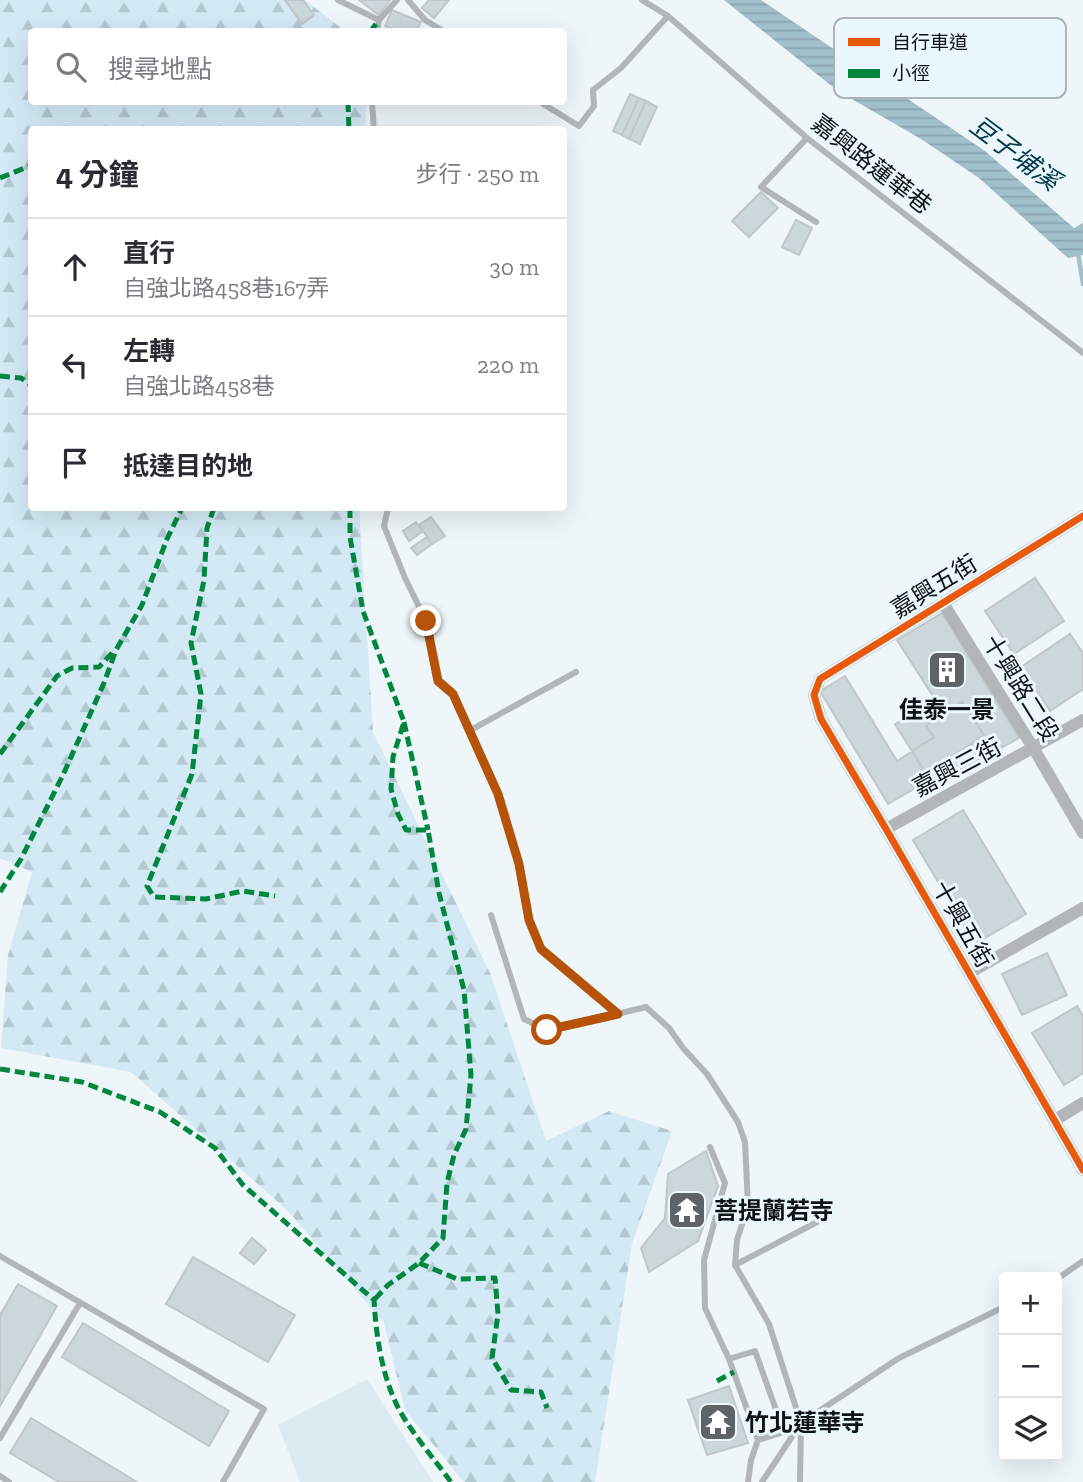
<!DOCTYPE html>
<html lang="zh-TW">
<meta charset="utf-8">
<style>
:root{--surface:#fff;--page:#f2f2f3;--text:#2b2b33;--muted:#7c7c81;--line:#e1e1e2}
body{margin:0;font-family:"Zilla Slab","Noto Sans TC",serif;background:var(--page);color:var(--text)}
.controls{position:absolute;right:21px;bottom:21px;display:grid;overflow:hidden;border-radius:7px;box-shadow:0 7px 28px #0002}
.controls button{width:63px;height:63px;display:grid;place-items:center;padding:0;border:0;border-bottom:2px solid var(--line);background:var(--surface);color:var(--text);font:35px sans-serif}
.stop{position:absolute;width:21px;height:21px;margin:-16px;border:5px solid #b45309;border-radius:50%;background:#fff}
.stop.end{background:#b45309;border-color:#fff;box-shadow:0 2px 7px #0008}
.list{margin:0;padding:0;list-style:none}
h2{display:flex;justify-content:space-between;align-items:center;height:91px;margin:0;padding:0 28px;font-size:30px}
h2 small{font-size:23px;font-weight:400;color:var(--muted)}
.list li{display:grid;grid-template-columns:46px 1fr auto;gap:21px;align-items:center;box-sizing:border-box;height:98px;padding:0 28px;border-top:2px solid var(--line)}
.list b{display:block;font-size:26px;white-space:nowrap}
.list p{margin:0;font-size:23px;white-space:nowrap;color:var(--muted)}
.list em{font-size:23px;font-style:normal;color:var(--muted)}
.icon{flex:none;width:38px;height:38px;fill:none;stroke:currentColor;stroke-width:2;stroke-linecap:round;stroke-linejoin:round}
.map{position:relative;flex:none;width:1083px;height:1482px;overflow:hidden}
.search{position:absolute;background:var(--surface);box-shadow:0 7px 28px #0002;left:28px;top:28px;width:539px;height:77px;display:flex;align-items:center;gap:18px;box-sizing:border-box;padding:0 24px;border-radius:7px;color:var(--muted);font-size:26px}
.panel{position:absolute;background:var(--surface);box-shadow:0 7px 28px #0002;left:28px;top:126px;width:539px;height:385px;border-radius:7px}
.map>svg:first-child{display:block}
.built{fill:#dceaf1}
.forest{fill:url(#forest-firs)}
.water{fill:url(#water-rules)}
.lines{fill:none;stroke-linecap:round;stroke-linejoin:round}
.stream{stroke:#a2bfcc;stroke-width:4.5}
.building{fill:#ccd7db;stroke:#c0c6c9;stroke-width:2}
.service{stroke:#b2b6b8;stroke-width:6}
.minor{stroke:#b2b6b8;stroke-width:12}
.quiet{stroke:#00873e;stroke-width:5;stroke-dasharray:10 5;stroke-linecap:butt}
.cycleway-casing{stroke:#eaf7fd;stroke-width:11}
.cycleway{stroke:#e8590c;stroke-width:7}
.route{stroke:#b45309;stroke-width:9}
.labels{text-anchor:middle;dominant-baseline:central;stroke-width:6;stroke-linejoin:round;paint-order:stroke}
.street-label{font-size:24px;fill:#101416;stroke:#eaf7fd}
.poi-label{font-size:24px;font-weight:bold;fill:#101416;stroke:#eaf7fd;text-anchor:start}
.water-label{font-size:26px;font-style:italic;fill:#01384c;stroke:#eaf7fd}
.key{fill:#eaf7fd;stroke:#a9b3b8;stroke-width:2}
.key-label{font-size:19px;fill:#101416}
</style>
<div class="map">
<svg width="1083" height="1482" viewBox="0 0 1083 1482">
<defs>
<pattern id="forest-firs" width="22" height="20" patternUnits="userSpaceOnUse" patternTransform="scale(1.75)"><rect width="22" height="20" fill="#d3eaf6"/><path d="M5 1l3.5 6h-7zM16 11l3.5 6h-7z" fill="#b4c8d2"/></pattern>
<pattern id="water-rules" width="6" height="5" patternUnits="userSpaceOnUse" patternTransform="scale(1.75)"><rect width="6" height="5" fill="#a2bfcc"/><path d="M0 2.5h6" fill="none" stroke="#8aa3ae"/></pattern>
</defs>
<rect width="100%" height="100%" fill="#eef6f9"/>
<path class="built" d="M367 1379 433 1482H300L278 1425Z"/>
<path class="forest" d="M0 0H305L345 31 32 32V102H366L365 129 32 130V508H359L373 732 490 973 546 1141 609 1111 672 1131 632 1244 595 1482H464L405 1410 384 1323 287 1210 131 1072 1 1048 8 955 32 872 0 858Z"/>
<path class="water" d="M724 0H761L985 151 1074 228 1083 223V255L1068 258 979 178 921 139 838 91Z"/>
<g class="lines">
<path class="stream" d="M1078 253 1083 284"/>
</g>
<path class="building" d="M285 0H303L314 15 302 24Z
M359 0H390L379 15Z
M429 0H449L434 18 422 8Z
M392 10 421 22 416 32H397L385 26Z
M630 94 639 98 622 135 613 131Z
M639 98 646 101 629 139 622 135Z
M646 101 657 107 640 144 629 139Z
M761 192 778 208 749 237 732 221Z
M796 220 812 228 799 255 782 247Z
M431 517 445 536 432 544 419 525Z
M416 522 423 531 409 541 403 531Z
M427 537 432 544 417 555 411 548Z
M1035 578 1064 621 1014 654 985 611Z
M942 613 1019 738 933 785 895 724 936 701 897 640Z
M1070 634 1083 653V689L1050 711 1021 667Z
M845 676 897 761 934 737 926 726 962 702 984 735 911 784 914 789 888 804 820 691Z
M963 810 1026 914 975 944 913 840Z
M1047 953 1067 995 1022 1015 1002 974Z
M1077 1006 1083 1016V1073L1064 1085 1032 1033Z
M706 1151 718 1186 698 1241 649 1272 641 1248 665 1218 668 1174Z
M252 1238 266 1250 254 1264 240 1253Z
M193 1257 295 1315 268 1362 166 1304Z
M18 1284 57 1306 0 1406V1315Z
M83 1323 229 1411 209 1446 62 1357Z
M729 1386 748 1443 707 1455 688 1400Z
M31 1418 137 1482H59L10 1453Z"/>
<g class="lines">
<path class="service" d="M338 0 379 20
M408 0 425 20 445 32
M642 0 668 16 807 138 1083 353
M377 32 379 20 397 0
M372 102 374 130
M540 102 579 126 594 106 593 90 621 68 668 16
M807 138 761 187 816 222
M388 508 384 526 405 578 426 621 438 681 453 694 497 795 519 864 529 920 542 949 617 1014 646 1007 669 1028 683 1048 707 1074 738 1122 745 1142 748 1206 737 1240 735 1265 769 1324 801 1423 800 1482
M469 731 576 672
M491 915 524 1019 547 1030 617 1014
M710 1147 725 1183 704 1260 705 1308 729 1359 758 1440 751 1460 748 1482
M0 1256 264 1409 223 1482
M735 1265 819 1221
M1057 1279 1083 1261
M729 1359 755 1351 784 1432 758 1440
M0 1438 80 1303
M0 1476 9 1482
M762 1482 801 1423 899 1358 1004 1307"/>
<path class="minor" d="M1083 516 820 679 814 695 821 719 886 829 1083 1170
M943 603 1034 749 1083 833
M886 829 1083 720
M969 973 1083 908
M1055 1120 1083 1103"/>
<path class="quiet" d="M370 32 379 20
M348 102 349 130
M0 178 32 165
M0 376 21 378 32 386
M214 508 207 528 204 580 191 643 201 694 192 774 147 886 154 897 206 899 243 891 275 896
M350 508V537L363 611 404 722 393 757 391 789 398 814 406 830H428L439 893 464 990 471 1075 466 1129 454 1155 447 1183 443 1238 419 1263 388 1285 374 1300
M404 722 428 830
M0 754 57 676 72 668 99 667 113 652
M0 892 21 859 63 775 104 683 116 650 142 605 167 539 182 508
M0 1069 82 1082 160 1112 215 1148 243 1185 374 1300C376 1334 381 1370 395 1401 405 1425 435 1460 451 1482
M419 1263 457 1279 495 1278 498 1314 492 1358 511 1390 541 1392 547 1408
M717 1381 734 1372"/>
<defs>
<path id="cycleway" d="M1083 516 820 679 814 695 821 719 886 829 1083 1170"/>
</defs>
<use href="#cycleway" class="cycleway-casing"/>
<use href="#cycleway" class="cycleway"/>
</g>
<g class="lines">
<path class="route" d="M426 621 438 681 453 694 498 794 519 864 529 920 541 949 618 1014 547 1030"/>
</g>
<defs>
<symbol id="building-square" viewBox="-11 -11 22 22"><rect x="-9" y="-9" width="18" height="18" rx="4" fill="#5e6365" stroke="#eaf7fd"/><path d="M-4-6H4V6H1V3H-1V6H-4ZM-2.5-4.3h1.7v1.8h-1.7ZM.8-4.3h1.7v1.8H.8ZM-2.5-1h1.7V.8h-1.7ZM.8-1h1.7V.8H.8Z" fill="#fff"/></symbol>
<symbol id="temple-square" viewBox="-11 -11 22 22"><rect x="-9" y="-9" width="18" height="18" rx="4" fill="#5e6365" stroke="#eaf7fd"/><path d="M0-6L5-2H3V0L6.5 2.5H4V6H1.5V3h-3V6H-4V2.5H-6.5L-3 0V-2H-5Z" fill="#fff"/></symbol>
</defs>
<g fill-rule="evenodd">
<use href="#building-square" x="925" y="648" width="44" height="44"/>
<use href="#temple-square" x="665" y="1188" width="44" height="44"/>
<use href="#temple-square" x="696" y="1400" width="44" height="44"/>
</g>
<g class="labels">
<g class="street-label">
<text transform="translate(872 164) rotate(38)">嘉興路蓮華巷</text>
<text transform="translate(934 586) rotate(-32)">嘉興五街</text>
<text transform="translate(1021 688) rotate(58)">十興路二段</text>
<text transform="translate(957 767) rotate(-28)">嘉興三街</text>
<text transform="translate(963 924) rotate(60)">十興五街</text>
</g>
<g class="poi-label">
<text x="947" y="709" text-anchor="middle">佳泰一景</text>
<text x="714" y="1210">菩提蘭若寺</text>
<text x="745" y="1422">竹北蓮華寺</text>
</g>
<g class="water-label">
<text transform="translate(1015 153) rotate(37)">豆子埔溪</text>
</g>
</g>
<rect x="834" y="18" width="232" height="80" rx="10" class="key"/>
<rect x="848" y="38" width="32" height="8" fill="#e8590c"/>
<rect x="848" y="69" width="32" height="9" fill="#00873e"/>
<g class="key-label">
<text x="892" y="49">自行車道</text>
<text x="892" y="80">小徑</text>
</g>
</svg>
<div class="controls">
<button>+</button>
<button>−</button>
<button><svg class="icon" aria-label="layers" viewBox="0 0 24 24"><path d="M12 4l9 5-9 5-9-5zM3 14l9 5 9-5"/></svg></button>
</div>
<div class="stop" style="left:547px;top:1030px"></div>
<div class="stop end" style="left:426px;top:621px"></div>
<div class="search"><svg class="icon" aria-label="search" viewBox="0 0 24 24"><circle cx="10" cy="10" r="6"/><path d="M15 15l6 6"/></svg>搜尋地點</div>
<section class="panel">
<h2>4 分鐘<small>步行 · 250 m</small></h2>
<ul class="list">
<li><svg class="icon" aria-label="ahead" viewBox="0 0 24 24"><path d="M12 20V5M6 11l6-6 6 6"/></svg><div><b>直行</b><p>自強北路458巷167弄</p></div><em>30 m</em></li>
<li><svg class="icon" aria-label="left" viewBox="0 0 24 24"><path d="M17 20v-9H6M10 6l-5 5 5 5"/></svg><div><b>左轉</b><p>自強北路458巷</p></div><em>220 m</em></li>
<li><svg class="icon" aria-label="arrive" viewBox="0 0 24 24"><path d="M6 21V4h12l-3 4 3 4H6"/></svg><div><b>抵達目的地</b></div></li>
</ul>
</section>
</div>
